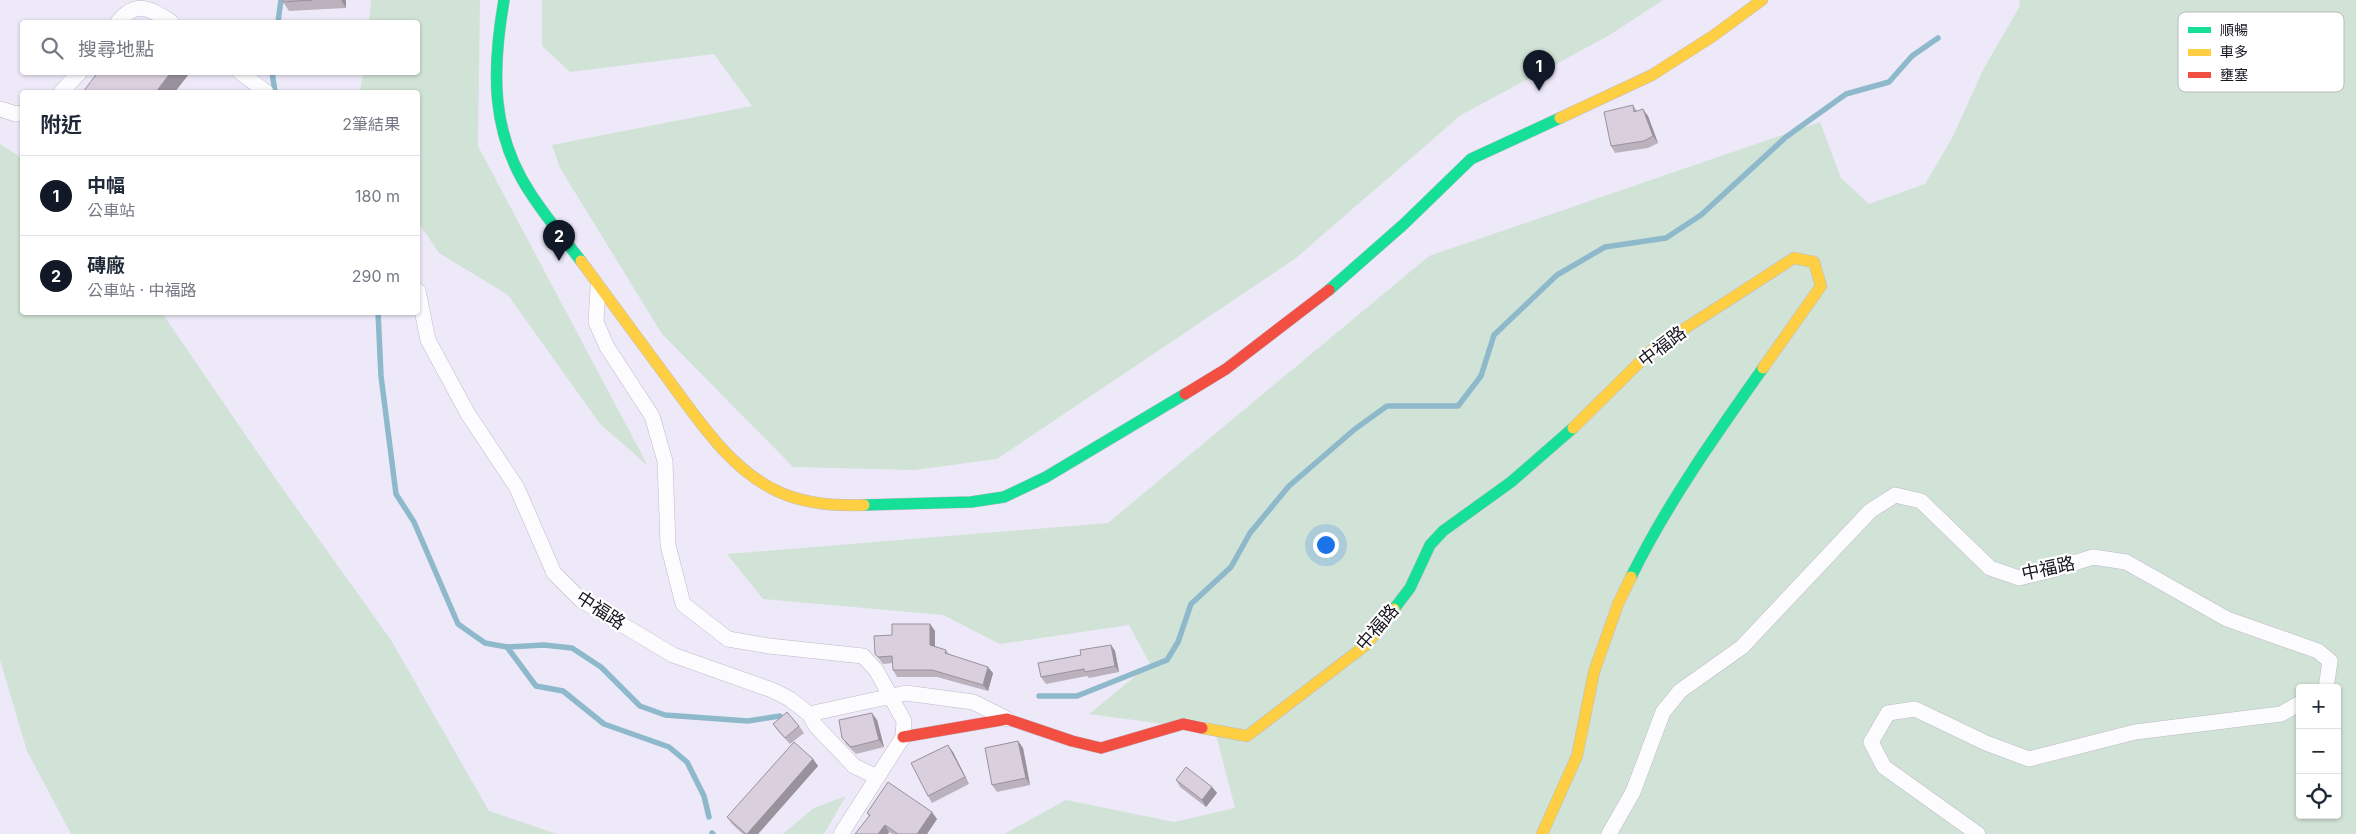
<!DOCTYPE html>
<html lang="zh-TW">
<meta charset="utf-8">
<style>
:root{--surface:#fff;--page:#f2f2f3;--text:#1f2937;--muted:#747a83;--line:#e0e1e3;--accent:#111827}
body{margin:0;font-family:Inter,"Noto Sans TC",sans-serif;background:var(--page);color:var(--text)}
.controls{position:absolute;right:15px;bottom:15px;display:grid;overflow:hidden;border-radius:5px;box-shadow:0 1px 4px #0004}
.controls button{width:45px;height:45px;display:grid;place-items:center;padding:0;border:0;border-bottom:1px solid var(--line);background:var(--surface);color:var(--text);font:25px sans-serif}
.you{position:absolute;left:1325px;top:544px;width:18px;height:18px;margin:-12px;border:4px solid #fff;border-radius:50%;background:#1a73e8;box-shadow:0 0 0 8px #1a73e833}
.badge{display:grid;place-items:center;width:32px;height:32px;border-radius:50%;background:var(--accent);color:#fff;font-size:16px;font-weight:700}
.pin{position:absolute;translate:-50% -41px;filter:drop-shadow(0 1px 2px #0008)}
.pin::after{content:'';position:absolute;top:26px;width:18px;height:15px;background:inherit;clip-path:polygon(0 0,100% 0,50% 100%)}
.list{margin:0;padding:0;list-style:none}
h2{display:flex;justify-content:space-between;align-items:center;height:65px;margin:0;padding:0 20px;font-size:21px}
h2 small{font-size:16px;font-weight:400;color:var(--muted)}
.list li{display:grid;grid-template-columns:32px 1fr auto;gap:15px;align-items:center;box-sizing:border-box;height:80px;padding:0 20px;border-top:1px solid var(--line)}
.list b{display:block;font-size:19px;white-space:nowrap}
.list p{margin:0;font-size:16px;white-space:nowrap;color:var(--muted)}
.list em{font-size:16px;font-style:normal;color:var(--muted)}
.icon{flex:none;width:28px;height:28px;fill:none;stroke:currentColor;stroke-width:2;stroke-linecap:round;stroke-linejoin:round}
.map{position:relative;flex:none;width:2356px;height:834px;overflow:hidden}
.search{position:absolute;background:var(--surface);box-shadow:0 1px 4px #0004;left:20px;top:20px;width:400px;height:55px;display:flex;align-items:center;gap:12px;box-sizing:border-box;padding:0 18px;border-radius:5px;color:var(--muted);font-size:19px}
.panel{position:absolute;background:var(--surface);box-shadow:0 1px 4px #0004;left:20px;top:90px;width:400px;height:225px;border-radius:5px}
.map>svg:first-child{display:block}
.green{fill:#d1e3d6;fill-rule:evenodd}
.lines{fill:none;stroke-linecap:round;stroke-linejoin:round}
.stream{stroke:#8db9cb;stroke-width:5.5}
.street-casing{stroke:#bebac8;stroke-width:16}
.fast-casing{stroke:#bebac8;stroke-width:12}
.slow-casing{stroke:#bebac8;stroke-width:12}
.jam-casing{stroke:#bebac8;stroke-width:12}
.street{stroke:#fcfcfe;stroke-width:15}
.fast{stroke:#16e098;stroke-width:11}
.slow{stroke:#ffcf43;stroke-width:11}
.jam{stroke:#f24e42;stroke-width:11}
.wall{fill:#bbb2be}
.shaded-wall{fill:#99919b}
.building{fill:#dacfdd;stroke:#99919b}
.labels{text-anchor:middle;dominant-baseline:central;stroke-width:4.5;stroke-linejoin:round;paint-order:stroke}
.street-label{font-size:18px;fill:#1a1622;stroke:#fff}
.key{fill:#fff;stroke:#bab9bd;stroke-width:1}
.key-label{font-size:14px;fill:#1a1622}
</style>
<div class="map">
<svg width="2356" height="834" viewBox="0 0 2356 834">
<rect width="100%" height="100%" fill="#eee9f9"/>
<path class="green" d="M371 0H480L478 146 648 466 600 424 508 295 439 253 418 222V92H360L363 73 418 72V22H369Z
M542 0H1663L1608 36 1461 115 1296 258 997 459 914 470 793 467 662 334 560 168 552 145 752 106 714 54 570 72 542 46Z
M2019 0H2356V834H1004L1066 800 1174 822 1235 808 1215 731 1089 714 1150 664 1129 625 1000 644 943 615 763 599 727 554 1108 523 1429 256 1820 122 1841 178 1869 204 1925 184 1952 138 1984 68 2020 6ZM2300 688H2337V815H2300Z
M0 144 22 158V312L162 313 275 478 391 640 489 811 557 834H71L27 751 0 660Z
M846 796 824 834H783L814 808Z"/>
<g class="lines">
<path class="stream" d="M278 22 281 0
M272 72 275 92
M378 312 381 376 396 494 414 522 458 624 485 643 507 647 544 645 572 648 601 667 640 706 665 715 748 721 780 716
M507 647 536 686 563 691 604 724 669 747 687 762 704 796 709 817
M1039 696H1077L1167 660 1178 642 1191 604 1231 567 1250 533 1289 486 1355 429 1387 406H1458L1481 376 1494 335 1557 275 1605 247 1666 238 1701 215 1786 137 1846 94 1889 82 1912 56 1938 38
M712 833 713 834"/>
<defs>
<path id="street" d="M118 22C136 0 150 8 171 22
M240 72 266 92
M61 92 80 72
M0 109 16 114 22 113
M598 287 596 322 607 347 652 416 665 461 668 545 683 604 728 639 769 646 863 656 876 670 904 721 903 737 841 834
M418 291 428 340 468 414 517 488 554 573 581 600 673 655 772 690 790 699 809 714 906 693 973 702 1007 719
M809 714 816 726 854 766 877 777
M1609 834 1633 792 1663 712 1680 691 1742 647 1870 511 1895 495 1921 501 1990 568 2019 578 2048 571 2093 557 2126 562 2227 619 2318 651 2330 661 2326 688
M1978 834 1884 767 1871 742 1888 713 1915 709 1986 743 2029 759 2135 732 2281 714 2300 703"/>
<path id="fast" d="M504 0C492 69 490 133 531 194 546 217 564 239 581 261
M1329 290 1404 224 1471 159 1560 118
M864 505 971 502 1004 497 1046 477 1185 394
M1631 577C1668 502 1715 436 1763 368
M1394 609 1410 588 1430 545 1443 531 1511 482 1573 428"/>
<path id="slow" d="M1560 118 1652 75 1713 36 1762 0
M581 261C608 298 635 334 662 371 695 415 728 469 779 492 805 504 836 506 864 505
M1573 428 1653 349 1794 258 1814 262 1821 286 1763 368
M1202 728 1247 736 1366 645 1394 609
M1542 834 1577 756 1594 672 1618 604 1631 577"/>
<path id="jam" d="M1185 394 1226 369 1329 290
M903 737 1007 719 1072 741 1101 748 1183 724 1202 728"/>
</defs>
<use href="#street" class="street-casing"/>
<use href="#fast" class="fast-casing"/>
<use href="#slow" class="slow-casing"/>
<use href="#jam" class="jam-casing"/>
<use href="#street" class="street"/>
<use href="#fast" class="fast"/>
<use href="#slow" class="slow"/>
<use href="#jam" class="jam"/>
</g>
<path class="wall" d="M283 0H346V8L289 11 283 2Z
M1633 105 1637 111 1648 116 1658 143 1648 148 1615 153 1611 146Z
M930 624 935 631V646L946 650 949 654 993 673 988 691 937 677H897L893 670V663L883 664 875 654 892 635Z
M1111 645 1115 651 1119 672 1089 678 1087 676 1046 684 1041 677 1081 655Z
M877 720 884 747 856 754 846 744 842 738Z
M773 724 799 726 804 733 790 744 778 731Z
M1018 741 1023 748 1030 785 997 792 992 785Z
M953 752 969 784 932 803 928 796Z
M813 759 818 766 758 834H743L732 824 727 817Z
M1176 780 1212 787 1217 793 1206 807 1180 787Z
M867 813 937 819 927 834H892L889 832 888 834H855L869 816Z"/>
<path class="shaded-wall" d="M341 0H346V8Z
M171 72H188L189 74 175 92H156Z
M1643 109 1648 116 1658 143 1653 136Z
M930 624 935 631V651L930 645Z
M1111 645 1115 651 1119 672 1115 666Z
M988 667 993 673 988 691 983 685Z
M872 713 877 720 884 747 879 740Z
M1018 741 1023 748 1030 785 1026 778Z
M948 745 953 752 969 784 965 777Z
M813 759 818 766 758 834H747Z
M1212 787 1217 793 1206 807 1202 800Z
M932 812 937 819 927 834H917Z
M885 825 889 832 888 834H878Z"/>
<path class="building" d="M283 0H312L283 2Z
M98 72H171L156 92H83Z
M1633 105 1634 112 1643 109 1653 136 1644 141 1611 146 1604 112Z
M892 624H930V645L946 650 945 653 988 667 983 685 932 670H893L892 656 878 657 875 654 874 636 892 635Z
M1111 645 1115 666 1085 672 1084 669 1041 677 1038 663 1081 655 1080 650Z
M787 712 799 726 785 738 773 724Z
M872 713 879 740 851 747 842 738 839 720Z
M1018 741 1026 778 992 785 985 748Z
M794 742 813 759 747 834H746L727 817Z
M948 745 965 777 928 796 911 763Z
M1186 767 1212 787 1202 800 1176 780Z
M888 782 932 812 917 834H898L885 825 878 834H855L870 815 867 813Z"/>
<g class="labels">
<g class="street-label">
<text transform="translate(1662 346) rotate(-37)">中福路</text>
<text transform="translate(2048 568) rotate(-12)">中福路</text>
<text transform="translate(601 610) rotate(33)">中福路</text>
<text transform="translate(1377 627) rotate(-49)">中福路</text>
</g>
</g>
<rect x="2178" y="12" width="166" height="80" rx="8" class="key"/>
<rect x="2188" y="27" width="23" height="6" fill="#16e098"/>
<rect x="2188" y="49" width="23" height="7" fill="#ffcf43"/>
<rect x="2188" y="72" width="23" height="6" fill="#f24e42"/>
<g class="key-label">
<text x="2220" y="35">順暢</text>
<text x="2220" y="57">車多</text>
<text x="2220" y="80">壅塞</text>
</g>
</svg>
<div class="controls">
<button>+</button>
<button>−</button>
<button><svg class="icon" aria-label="locate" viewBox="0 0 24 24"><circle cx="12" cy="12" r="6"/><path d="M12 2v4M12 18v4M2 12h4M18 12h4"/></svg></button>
</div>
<div class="you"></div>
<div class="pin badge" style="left:1539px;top:91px">1</div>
<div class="pin badge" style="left:559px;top:261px">2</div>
<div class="search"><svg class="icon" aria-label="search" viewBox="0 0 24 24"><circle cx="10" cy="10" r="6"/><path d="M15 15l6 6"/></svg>搜尋地點</div>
<section class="panel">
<h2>附近<small>2筆結果</small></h2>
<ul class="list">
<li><span class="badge">1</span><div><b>中幅</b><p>公車站</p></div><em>180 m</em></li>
<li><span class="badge">2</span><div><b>磚廠</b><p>公車站 · 中福路</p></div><em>290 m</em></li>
</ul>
</section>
</div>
